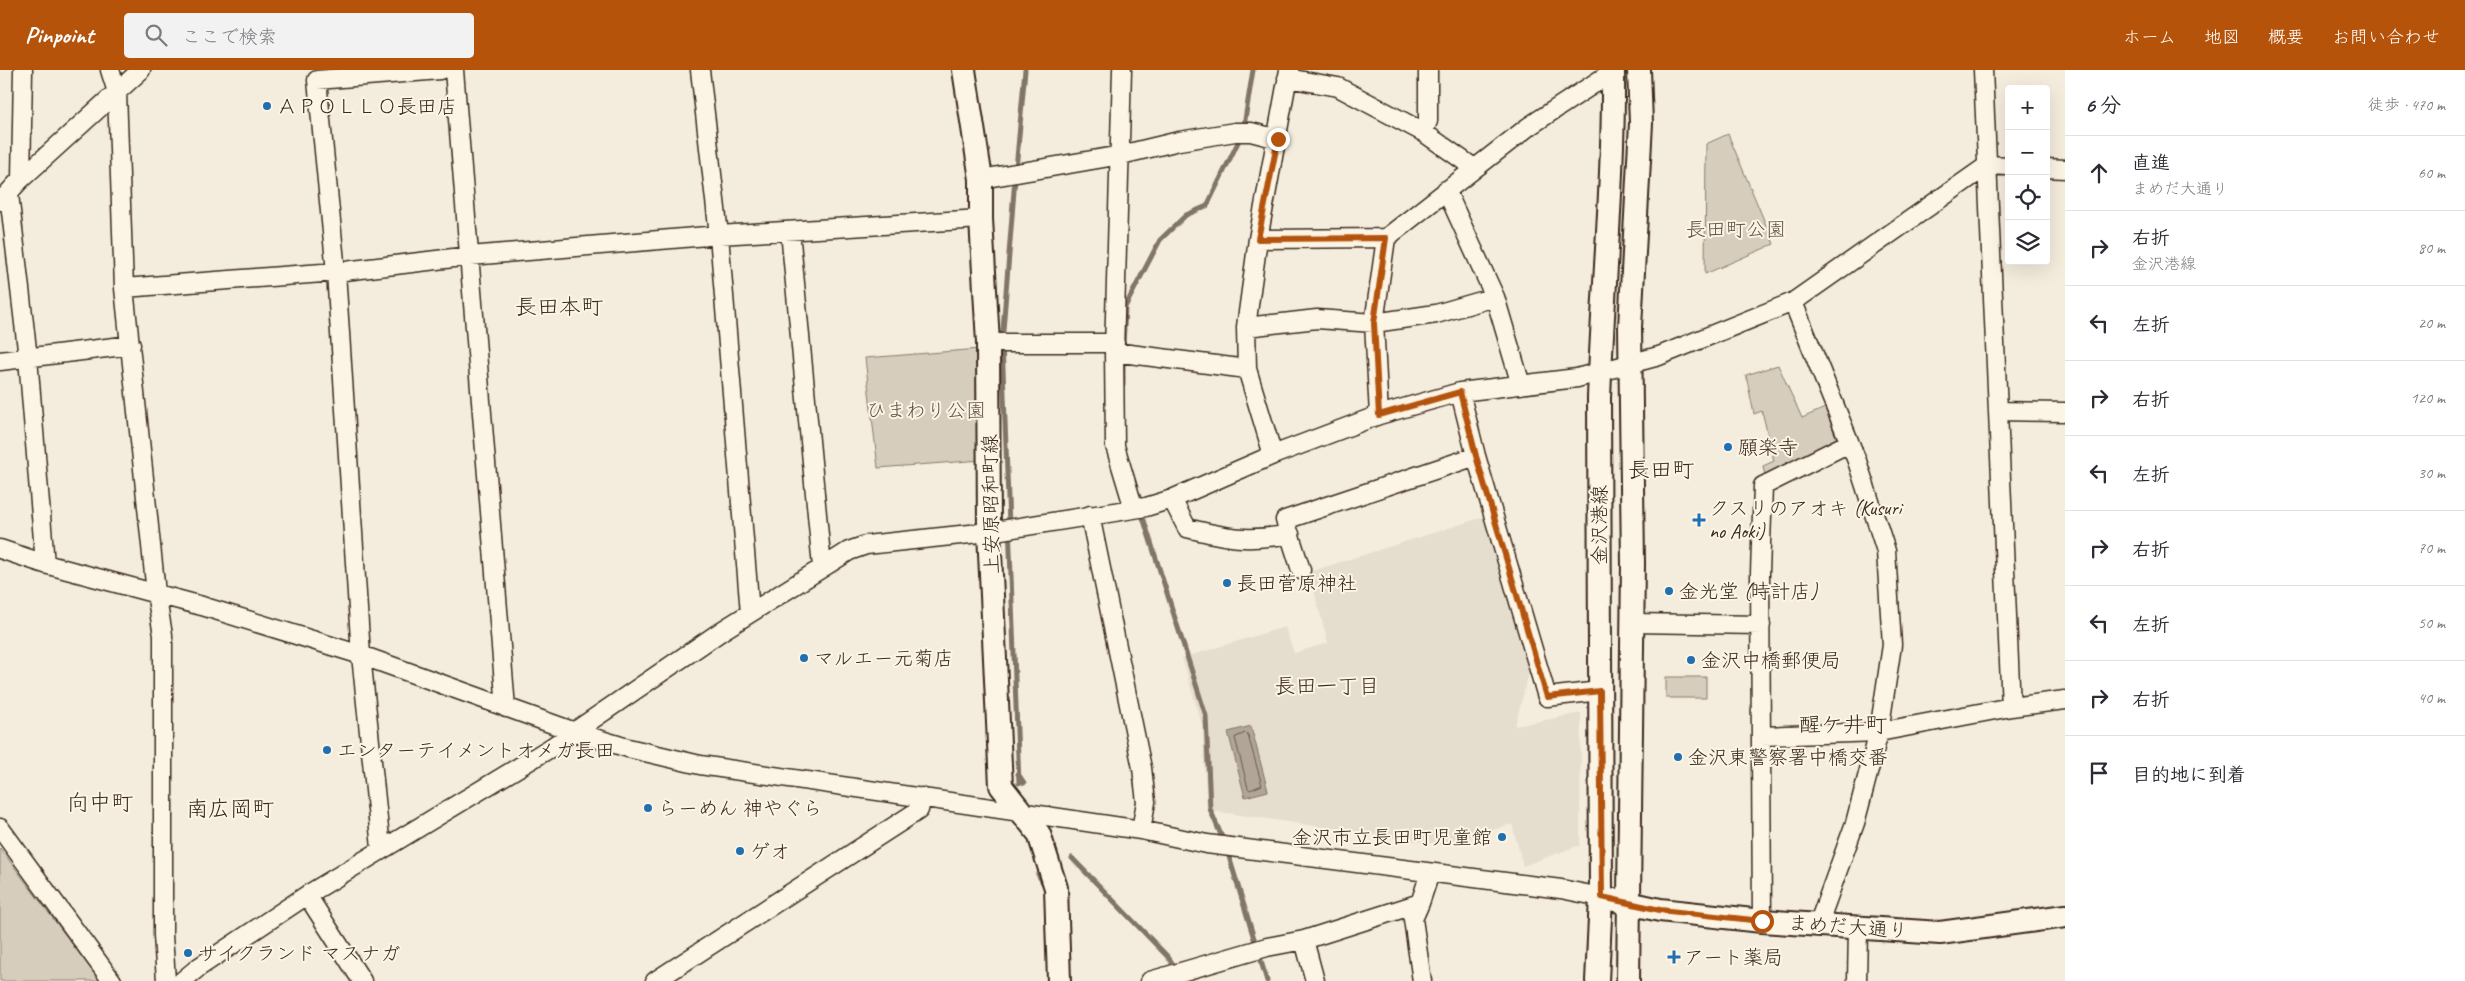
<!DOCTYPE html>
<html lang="ja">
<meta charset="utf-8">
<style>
:root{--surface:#fff;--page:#f2f2f3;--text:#2b2b33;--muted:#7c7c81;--line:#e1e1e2;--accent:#b45309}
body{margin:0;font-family:Caveat,"Klee One",sans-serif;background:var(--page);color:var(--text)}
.controls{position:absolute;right:15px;top:15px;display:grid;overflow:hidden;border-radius:5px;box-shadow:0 5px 20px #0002}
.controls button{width:45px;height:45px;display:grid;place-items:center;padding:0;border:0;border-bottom:1px solid var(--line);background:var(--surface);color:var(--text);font:25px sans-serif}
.stop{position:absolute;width:15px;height:15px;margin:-11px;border:4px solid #b45309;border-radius:50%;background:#fff}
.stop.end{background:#b45309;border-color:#fff;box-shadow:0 1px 5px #0008}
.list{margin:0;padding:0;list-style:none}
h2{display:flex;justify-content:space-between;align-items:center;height:65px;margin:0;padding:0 20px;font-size:21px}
h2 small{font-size:16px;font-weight:400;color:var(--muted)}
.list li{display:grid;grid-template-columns:32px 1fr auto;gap:15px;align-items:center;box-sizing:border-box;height:75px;padding:0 20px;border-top:1px solid var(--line)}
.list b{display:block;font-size:19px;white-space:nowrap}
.list p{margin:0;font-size:16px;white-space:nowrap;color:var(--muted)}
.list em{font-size:16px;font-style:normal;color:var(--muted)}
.icon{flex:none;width:28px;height:28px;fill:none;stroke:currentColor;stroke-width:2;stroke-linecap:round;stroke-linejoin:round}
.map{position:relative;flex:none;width:2065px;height:911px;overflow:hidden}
header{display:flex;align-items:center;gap:30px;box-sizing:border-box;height:70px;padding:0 25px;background:var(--accent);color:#fff}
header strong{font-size:24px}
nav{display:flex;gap:28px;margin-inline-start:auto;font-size:18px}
.search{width:350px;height:45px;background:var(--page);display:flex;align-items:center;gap:12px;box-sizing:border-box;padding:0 18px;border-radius:5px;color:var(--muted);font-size:19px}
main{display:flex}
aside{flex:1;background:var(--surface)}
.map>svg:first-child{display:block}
.built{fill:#e5ddce}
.green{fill:#d6cdbd;stroke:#887c6e}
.water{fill:#b0a596;stroke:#817466}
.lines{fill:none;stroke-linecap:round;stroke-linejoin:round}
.shore{stroke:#6a5b4e;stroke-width:1}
.stream{stroke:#817466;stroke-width:5}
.minor-casing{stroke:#3b2a1e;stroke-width:21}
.major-casing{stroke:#3b2a1e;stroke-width:26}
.minor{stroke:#fcf5e5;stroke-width:18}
.major{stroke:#fcf5e5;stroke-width:22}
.route{stroke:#b45309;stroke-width:6}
.poi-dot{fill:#1f6fb2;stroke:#fcf5e5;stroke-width:2}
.labels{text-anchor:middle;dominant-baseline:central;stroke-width:4;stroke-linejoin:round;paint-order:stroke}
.poi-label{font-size:20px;fill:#3b2a1e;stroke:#fcf5e5;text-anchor:start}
.park-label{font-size:20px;fill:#625346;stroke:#fcf5e5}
.street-label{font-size:20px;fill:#3b2a1e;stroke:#fcf5e5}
.neighbourhood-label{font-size:21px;fill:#3b2a1e;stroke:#fcf5e5}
.quarter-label{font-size:22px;fill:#3b2a1e;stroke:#fcf5e5}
</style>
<header>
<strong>Pinpoint</strong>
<div class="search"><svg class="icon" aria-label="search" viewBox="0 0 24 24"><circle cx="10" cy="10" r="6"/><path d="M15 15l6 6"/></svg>ここで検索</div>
<nav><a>ホーム</a><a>地図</a><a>概要</a><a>お問い合わせ</a></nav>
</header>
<main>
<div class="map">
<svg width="2065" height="911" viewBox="0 0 2065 911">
<rect width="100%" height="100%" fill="#f4eddd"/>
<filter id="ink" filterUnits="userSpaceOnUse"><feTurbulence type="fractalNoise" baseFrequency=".02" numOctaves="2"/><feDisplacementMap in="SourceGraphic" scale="10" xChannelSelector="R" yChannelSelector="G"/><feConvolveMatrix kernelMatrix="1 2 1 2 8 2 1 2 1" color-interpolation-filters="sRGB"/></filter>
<g filter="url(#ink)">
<path class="built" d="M1493 444 1532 591 1515 656 1581 643 1580 775 1523 796 1512 754 1444 775 1207 740 1202 655 1182 588 1285 557 1294 583 1328 573 1309 502Z"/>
<path class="green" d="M1728 64 1774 174 1705 204 1706 74Z
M980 279 982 390 878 398 865 288Z
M1778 295 1802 348 1825 338 1837 370 1765 406 1763 396 1774 391 1762 341 1754 344 1746 305Z
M1666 607H1706V628H1666Z
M0 778 100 911H0Z"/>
<path class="water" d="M1251 656 1268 721 1245 727 1228 662Z"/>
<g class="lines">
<path class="shore" d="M1246 663 1248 665 1262 715 1250 720 1248 718 1235 668Z"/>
<path class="stream" d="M1016 99 1025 0
M1015 108 1002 273 1019 713
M1123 277 1125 237 1160 170 1186 145 1207 136 1243 62 1253 0
M1123 315V286
M1141 441 1206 646 1210 739 1224 772
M1018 704 1024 713
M1227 780 1267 911
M1072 788 1168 887 1184 911
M1038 804 1046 818"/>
<defs>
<path id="minor" d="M110 0 117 22 124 218 156 523 163 565V865L166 911
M454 0 506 638
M700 0 719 165 750 543
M1122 0 1114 282 1115 376 1134 439
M1983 0 2011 637
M1287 8 1338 17 1423 62 1474 98
M1423 62 1428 51V0
M2046 98 2065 99
M21 109 23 0
M981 109 1121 85 1179 71 1235 62H1251L1278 69
M1446 120 1495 227 1521 315
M9 124 28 288 45 494
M1 131 21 109 141 0
M790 161 822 497
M1258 169 1386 168 1528 57 1615 0
M124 218 336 202 470 186 719 165 981 149
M1793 232 1857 391 1886 481 1892 575 1879 662 1855 753 1818 855
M1246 257 1317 249 1374 253 1436 244 1495 227
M988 273H1115
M1114 282 1247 299
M0 291 131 275
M1460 322 1476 386 1547 627 1600 621
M1998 341 2065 342
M1379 345 1374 253 1386 168
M1273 385 1247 299 1246 257 1258 169 1289 0
M1172 429 1187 458C1228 468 1247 472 1290 464
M1090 445 1142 698 1146 732 1141 760
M0 479 45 494 202 536 361 585 575 662 628 678 700 695 1141 760 1207 774 1561 819 1601 827
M1301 500 1285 450 1476 386
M1632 553 1761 555
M1761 666 1879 662 2011 637 2065 630
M0 758 112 911
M381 778 361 585 336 202 317 10 440 0
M307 825 362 911
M1420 833 1413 849 1422 911
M1762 851 1760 503 1763 416 1849 373
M1304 870 1315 911
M182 911 199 897 307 825 552 677 723 560 849 481 866 475 989 462 1146 437 1172 429 1273 385 1379 345 1460 322 1577 308 1659 286 1793 232 1988 95 2009 96
M655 911 919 740 922 727
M1150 911 1267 877 1304 870 1420 833 1430 803
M1857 911 1858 859"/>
<path id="major" d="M964 0 981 109V149L988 273 989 462 1001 716 1039 764 1056 818 1059 911
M1615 830 1660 840 1762 851 1940 863 2065 846
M1597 911 1601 827 1599 328C1603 219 1614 109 1613 0
M1628 911 1633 494 1630 257 1641 53 1639 0"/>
</defs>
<use href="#minor" class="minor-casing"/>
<use href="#major" class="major-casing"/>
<use href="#minor" class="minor"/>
<use href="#major" class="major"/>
</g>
</g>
<g class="lines" filter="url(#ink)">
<path class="route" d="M1278 69 1258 169 1386 168 1374 253 1379 345 1460 322 1476 386 1547 627 1600 621 1602 827 1660 840 1762 851"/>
</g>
<g class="poi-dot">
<circle cx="267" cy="36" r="5"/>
<circle cx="1728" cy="377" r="5"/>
<path d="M1696.5 442.5h5v5h5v5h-5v5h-5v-5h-5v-5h5z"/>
<circle cx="1227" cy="513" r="5"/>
<circle cx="1669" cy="521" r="5"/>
<circle cx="804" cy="588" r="5"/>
<circle cx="1691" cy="590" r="5"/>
<circle cx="327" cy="680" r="5"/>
<circle cx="1678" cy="687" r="5"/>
<circle cx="648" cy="738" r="5"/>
<circle cx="1502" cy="767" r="5"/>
<circle cx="740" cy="781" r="5"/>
<circle cx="188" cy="883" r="5"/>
<path d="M1671.5 879.5h5v5h5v5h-5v5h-5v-5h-5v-5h5z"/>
</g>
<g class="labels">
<g class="poi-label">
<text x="277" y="36">ＡＰＯＬＬＯ長田店</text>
<text x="1738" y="377">願楽寺</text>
<text x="1709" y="438">クスリのアオキ (Kusuri<tspan x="1709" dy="23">no Aoki)</tspan></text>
<text x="1237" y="513">長田菅原神社</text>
<text x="1679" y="521">金光堂 (時計店)</text>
<text x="814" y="588">マルエー元菊店</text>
<text x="1701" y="590">金沢中橋郵便局</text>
<text x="337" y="680">エンターテイメントオメガ長田</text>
<text x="1688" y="687">金沢東警察署中橋交番</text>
<text x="658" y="738">らーめん 神やぐら</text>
<text x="1492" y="767" text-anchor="end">金沢市立長田町児童館</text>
<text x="750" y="781">ゲオ</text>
<text x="198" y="883">サイクランド マスナガ</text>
<text x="1684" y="887">アート薬局</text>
</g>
<g class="park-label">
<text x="1736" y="159">長田町公園</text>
<text x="926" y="340">ひまわり公園</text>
</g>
<g class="street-label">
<text transform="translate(991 434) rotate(-91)">上安原昭和町線</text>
<text transform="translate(1599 455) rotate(-90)">金沢港線</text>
<text transform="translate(1848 857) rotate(4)">まめだ大通り</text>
</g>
<g class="neighbourhood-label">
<text x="1327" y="616">長田一丁目</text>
</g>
<g class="quarter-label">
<text x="559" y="237">長田本町</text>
<text x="1661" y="400">長田町</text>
<text x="1843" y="655">醒ケ井町</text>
<text x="100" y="733">向中町</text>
<text x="230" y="739">南広岡町</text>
</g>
</g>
</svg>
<div class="controls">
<button>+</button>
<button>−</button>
<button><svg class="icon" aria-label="locate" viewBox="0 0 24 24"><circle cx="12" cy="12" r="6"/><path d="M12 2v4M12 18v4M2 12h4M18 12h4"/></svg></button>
<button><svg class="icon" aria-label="layers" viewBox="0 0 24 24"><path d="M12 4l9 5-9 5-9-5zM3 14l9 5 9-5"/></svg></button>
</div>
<div class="stop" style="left:1762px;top:851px"></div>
<div class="stop end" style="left:1278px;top:69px"></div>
</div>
<aside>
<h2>6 分<small>徒歩 · 470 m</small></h2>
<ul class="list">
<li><svg class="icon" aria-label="ahead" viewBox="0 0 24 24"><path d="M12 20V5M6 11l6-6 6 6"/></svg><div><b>直進</b><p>まめだ大通り</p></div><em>60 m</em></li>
<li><svg class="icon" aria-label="right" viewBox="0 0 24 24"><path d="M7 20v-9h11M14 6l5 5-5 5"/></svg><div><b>右折</b><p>金沢港線</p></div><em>80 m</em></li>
<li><svg class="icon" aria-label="left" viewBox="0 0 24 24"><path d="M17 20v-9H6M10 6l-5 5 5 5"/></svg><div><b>左折</b></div><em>20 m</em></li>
<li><svg class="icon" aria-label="right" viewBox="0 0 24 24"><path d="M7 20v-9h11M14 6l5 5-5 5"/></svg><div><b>右折</b></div><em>120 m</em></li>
<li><svg class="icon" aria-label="left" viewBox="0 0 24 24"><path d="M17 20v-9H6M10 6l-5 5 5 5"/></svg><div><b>左折</b></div><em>30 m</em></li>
<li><svg class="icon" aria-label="right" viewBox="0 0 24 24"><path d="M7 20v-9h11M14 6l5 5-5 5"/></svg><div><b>右折</b></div><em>70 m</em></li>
<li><svg class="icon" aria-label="left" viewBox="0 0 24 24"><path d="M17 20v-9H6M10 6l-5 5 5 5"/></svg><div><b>左折</b></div><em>50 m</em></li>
<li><svg class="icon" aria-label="right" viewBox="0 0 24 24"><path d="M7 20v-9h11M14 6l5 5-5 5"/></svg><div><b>右折</b></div><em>40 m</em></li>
<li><svg class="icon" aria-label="arrive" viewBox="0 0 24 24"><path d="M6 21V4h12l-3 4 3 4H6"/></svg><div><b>目的地に到着</b></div></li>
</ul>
</aside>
</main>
